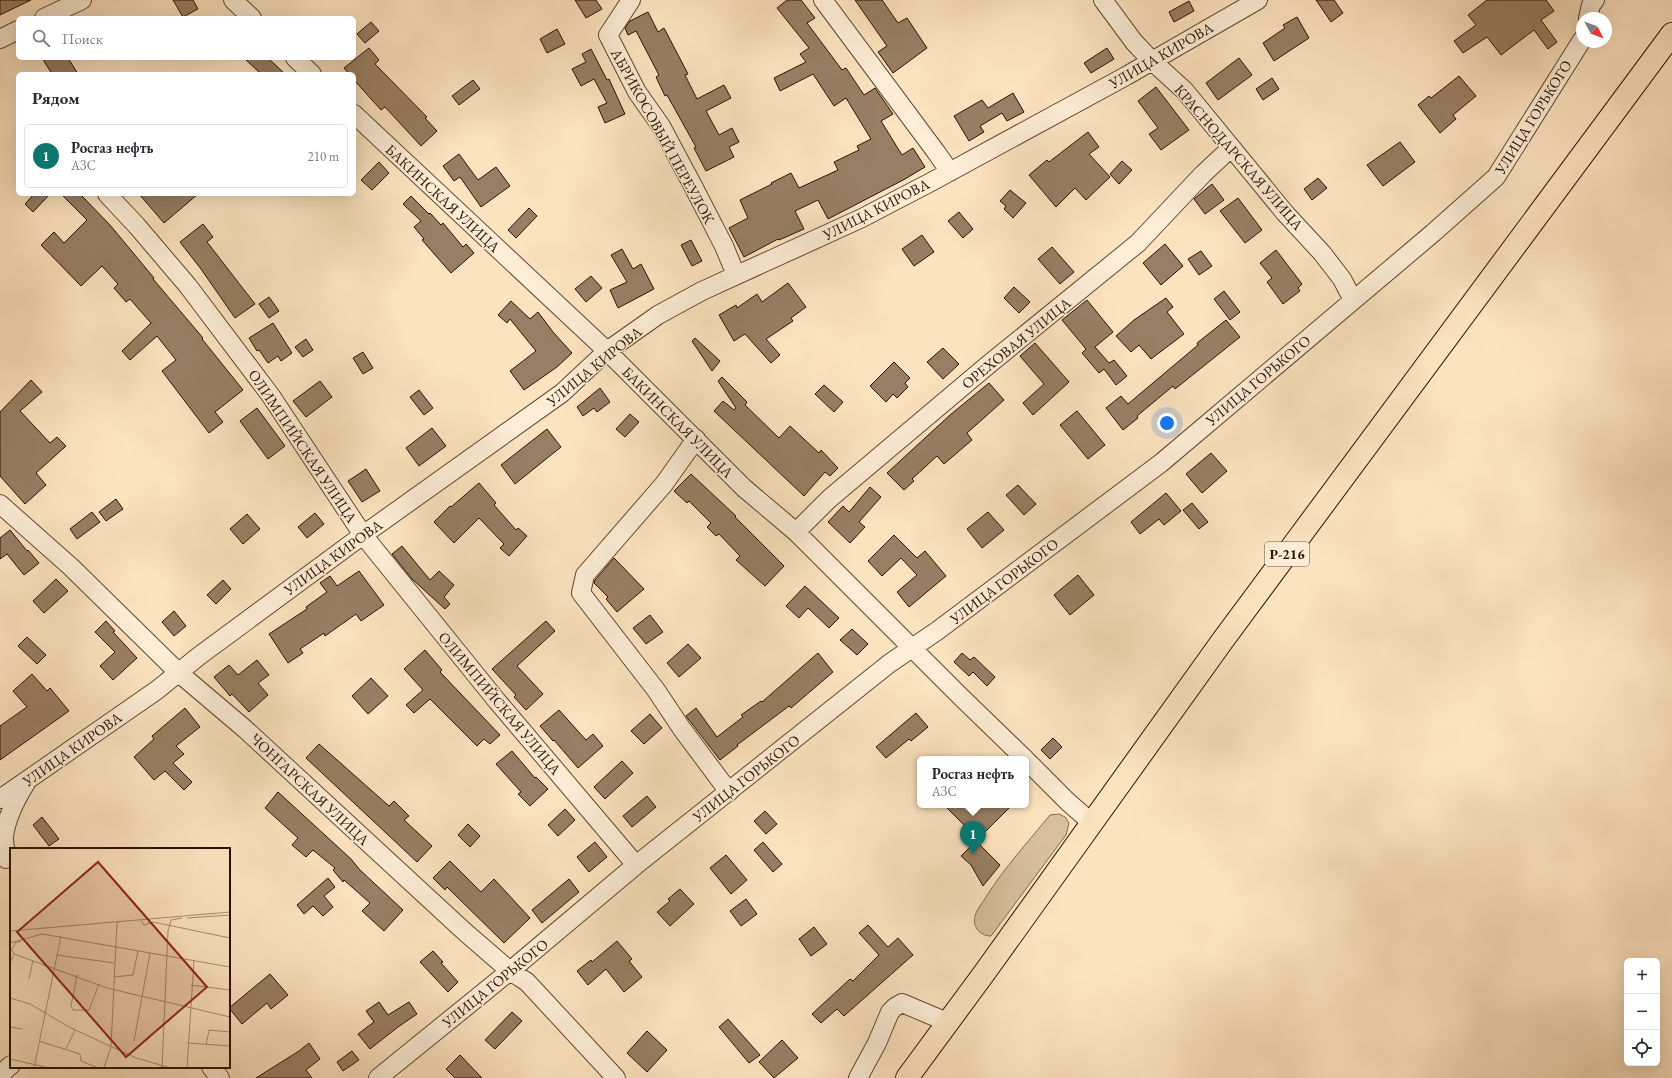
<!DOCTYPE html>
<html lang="ru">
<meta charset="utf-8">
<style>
:root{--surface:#fff;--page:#f7f7f7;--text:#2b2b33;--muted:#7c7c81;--line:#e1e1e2;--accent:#0f766e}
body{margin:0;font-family:"EB Garamond",serif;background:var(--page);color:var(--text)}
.controls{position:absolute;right:12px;bottom:12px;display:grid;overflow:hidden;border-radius:6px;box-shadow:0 4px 16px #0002}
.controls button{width:36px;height:36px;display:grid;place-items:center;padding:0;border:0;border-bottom:1px solid var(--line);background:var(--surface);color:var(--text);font:20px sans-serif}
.compass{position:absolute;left:1576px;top:12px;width:36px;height:36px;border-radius:50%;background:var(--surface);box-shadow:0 4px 16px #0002;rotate:131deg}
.you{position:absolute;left:1167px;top:423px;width:14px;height:14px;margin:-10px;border:3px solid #fff;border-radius:50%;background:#1a73e8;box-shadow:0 0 0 6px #1a73e833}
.badge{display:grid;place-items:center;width:26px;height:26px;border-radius:50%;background:var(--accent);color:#fff;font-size:13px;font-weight:700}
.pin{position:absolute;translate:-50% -33px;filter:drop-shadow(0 1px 2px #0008)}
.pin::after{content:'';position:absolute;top:21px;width:14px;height:12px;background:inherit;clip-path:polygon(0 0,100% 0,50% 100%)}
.popup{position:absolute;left:917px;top:756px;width:112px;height:52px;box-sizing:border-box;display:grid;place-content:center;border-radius:6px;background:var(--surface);filter:drop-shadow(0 1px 3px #0005);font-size:13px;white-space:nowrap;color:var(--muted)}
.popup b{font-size:15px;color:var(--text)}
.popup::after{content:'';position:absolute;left:50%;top:100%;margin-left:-8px;border:8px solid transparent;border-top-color:var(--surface)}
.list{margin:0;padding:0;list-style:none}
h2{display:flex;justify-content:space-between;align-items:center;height:52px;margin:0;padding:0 16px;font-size:17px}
h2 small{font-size:13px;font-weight:400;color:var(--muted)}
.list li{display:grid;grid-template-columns:26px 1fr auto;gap:12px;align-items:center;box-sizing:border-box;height:64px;margin:0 8px 8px;padding:0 8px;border:1px solid var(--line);border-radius:6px}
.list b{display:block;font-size:15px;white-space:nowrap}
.list p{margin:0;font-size:13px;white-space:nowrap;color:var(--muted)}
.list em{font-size:13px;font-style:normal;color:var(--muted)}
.icon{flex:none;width:22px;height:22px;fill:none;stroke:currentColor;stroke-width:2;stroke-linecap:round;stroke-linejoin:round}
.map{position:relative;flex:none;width:1672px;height:1078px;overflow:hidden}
.search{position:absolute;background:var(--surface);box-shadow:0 4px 16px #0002;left:16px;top:16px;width:340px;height:44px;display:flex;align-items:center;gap:10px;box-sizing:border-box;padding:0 14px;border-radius:6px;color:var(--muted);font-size:15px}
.panel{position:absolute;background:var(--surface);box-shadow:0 4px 16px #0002;left:16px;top:72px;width:340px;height:124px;border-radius:6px}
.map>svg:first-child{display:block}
.grass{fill:#d9bf9f;stroke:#826850}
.building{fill:#987e64;stroke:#2c1100}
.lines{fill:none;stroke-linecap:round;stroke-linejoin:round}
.minor-casing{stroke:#604630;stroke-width:20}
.highway-casing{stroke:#2c1100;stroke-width:24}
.minor{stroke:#fdedd6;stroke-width:18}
.highway{stroke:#fce3c0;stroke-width:22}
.labels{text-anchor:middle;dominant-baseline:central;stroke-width:3;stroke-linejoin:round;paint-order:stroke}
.shield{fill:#fdedd6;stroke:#6b5340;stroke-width:1}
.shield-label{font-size:14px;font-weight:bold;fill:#2c1100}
.street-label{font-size:15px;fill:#2c1100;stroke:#fdedd6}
.inset-road{fill:none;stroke:#a98f73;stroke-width:1}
.view{fill:#8f2418;fill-opacity:0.15;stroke:#8f2418;stroke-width:2}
.inset-edge{fill:none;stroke:#2c1100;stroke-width:2}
</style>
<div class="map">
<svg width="1672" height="1078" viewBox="0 0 1672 1078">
<rect width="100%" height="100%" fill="#fce3c0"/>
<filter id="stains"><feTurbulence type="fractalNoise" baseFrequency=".005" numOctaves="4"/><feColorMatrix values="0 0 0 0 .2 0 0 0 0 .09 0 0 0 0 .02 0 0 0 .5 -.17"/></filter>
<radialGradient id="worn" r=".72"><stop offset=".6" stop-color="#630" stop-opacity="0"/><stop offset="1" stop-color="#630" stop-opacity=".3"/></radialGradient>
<path class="grass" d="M1059 814 1065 817 1069 823 1066 835 991 936C979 936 971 925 976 913 978 908 983 902 986 897 1004 868 1028 842 1050 815Z"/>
<path class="building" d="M0 0H31L0 15Z
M173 0H193L198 9 183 17Z
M575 0H596L602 9 586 18Z
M787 0H801L815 18 807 23 842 70 846 68 864 95 875 88 893 114 881 121 902 155 913 148 925 167 905 179 828 219 818 200 795 211 804 229 779 240 778 239 744 257 729 228 748 218 740 200 772 184 771 183 791 173 799 188 838 170 834 162 859 150 857 146 871 139 846 98 834 106 813 74 780 91 774 78 806 62 800 54 809 48 777 8Z
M855 0H882L898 23 907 18 927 48 893 73 878 52 887 46Z
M1316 0H1334L1343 13 1331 22Z
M1487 0H1546L1554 11 1541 20 1557 42 1548 49 1534 30 1501 55 1487 37 1463 53 1454 41 1476 25 1468 15Z
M1189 1 1194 11 1174 22 1169 12Z
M648 12 658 32 664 28 688 74 685 75 697 99 724 85 731 98 706 111 719 135 732 128 739 142 729 147 734 157 706 171 694 148 696 147 667 95 665 96 656 77 659 75 636 31 628 35 625 28 630 21Z
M1297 17 1309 38 1274 61 1263 43 1285 28 1283 25Z
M371 22 379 31 365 43 357 34Z
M557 29 565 44 547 53 540 39Z
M369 48 379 60 375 64 427 117 425 118 437 131 421 146 385 107 381 110 354 80V74H349L344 68Z
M1107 48 1114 59 1091 73 1084 63Z
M591 49 607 80 609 79 625 114 605 123 598 107 607 103 594 79 581 86 572 69 586 62 582 54Z
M42 58H68L78 74H52Z
M244 58H268L285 74H261Z
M1239 58 1252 75 1218 100 1206 83Z
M1459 76 1476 96 1453 115 1456 119 1440 133 1418 105 1429 96 1431 98Z
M1272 78 1279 89 1263 100 1256 89Z
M473 80 480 89 459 105 452 96Z
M1156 87 1189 130 1161 150 1149 134 1158 128 1138 101Z
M1013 93 1024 112 1007 121 1002 113 980 126 984 132 969 141 954 116 982 100 988 108Z
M1088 132 1099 147 1089 154 1110 177 1086 200 1075 188 1056 207 1029 175 1047 160 1049 162Z
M1400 142 1415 162 1383 186 1367 165Z
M459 154 478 180 496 167 510 186 481 207 460 177 454 181 443 166Z
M1122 161 1132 170 1119 184 1110 174Z
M379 162 389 173 372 190 361 180Z
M1318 178 1327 188 1312 200 1304 189Z
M1212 184 1224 200 1205 214 1194 199Z
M1010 190 1026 203 1013 218 1004 209 1006 206 1000 201Z
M34 194H50L33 212 25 204Z
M61 194H80L110 225 154 278 153 279 203 338 202 339 243 390 215 412 223 422 209 433 162 371 176 360 157 336 130 360 122 351 151 323 130 299 126 302 114 288 118 284 102 266 81 286 41 245 54 232 64 243 87 220Z
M139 194H198L164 223Z
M411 196 429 214 430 213 441 225 443 223 463 247 466 244 474 253 451 273 422 240 424 239 414 227 421 221 403 204Z
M1238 198 1262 230 1245 243 1220 211Z
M529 208 537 216 516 238 508 230Z
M959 212 973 229 963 238 948 221Z
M203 224 213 237 207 242 255 304 235 318 201 269 180 242Z
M922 235 934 252 914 266 902 249Z
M691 240 702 261 692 266 681 245Z
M1165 244 1183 266 1161 285 1143 263Z
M1052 247 1074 272 1060 284 1038 259Z
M622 249 633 269 641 264 654 289 618 308 610 290 627 282 611 255Z
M1276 250 1302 284 1298 288 1300 291 1283 304 1267 282 1272 278 1260 263Z
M1201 251 1212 266 1199 275 1188 259Z
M591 276 602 288 586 302 575 289Z
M788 283 806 307 791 318 793 321 766 339 780 355 771 363 745 334 734 341 719 315 736 305 737 308 757 294 762 302Z
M1014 287 1030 302 1019 313 1004 298Z
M1224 291 1240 312 1230 320 1214 299Z
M269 297 279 311 269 318 259 304Z
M1166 298 1173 307 1167 312 1184 334 1151 359 1139 345 1131 352 1116 336 1134 320Z
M1087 300 1113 332 1095 347 1109 363 1114 360 1127 376 1116 385 1104 369 1099 373 1082 353 1086 349 1062 320Z
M511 301 530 319 538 312 553 332 572 353 557 367 524 390 510 371 536 351 510 319 507 323 498 315Z
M1226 320 1240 337 1175 389 1173 386 1137 416 1138 418 1123 430 1106 408 1121 396 1128 404 1198 345 1197 343Z
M273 323 292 353 281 361 278 356 268 363 259 350 257 351 249 338Z
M695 338 720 361 712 371 692 341Z
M306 339 313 350 303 357 295 347Z
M1035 343 1069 382 1033 415 1023 403 1044 384 1020 356Z
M943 348 959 364 943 379 927 362Z
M363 352 373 368 363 374 353 358Z
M894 362 910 378 905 383 908 387 897 398 893 394 886 402 870 386Z
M722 377 747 402 745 405 779 438 790 426 819 453 821 450 838 468 830 476 825 472 804 496 714 411 723 401 734 410 736 408 718 381Z
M31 380 42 392 20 411 50 443 57 437 66 446 36 473 46 485 25 504 0 476V412Z
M320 381 332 397 306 417 293 401Z
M989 383 1004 400 967 433 972 440 944 464 937 456 912 479 914 481 904 490 887 473 950 415Z
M824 385 843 402 834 412 815 394Z
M600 388 610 402 597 412 594 408 583 416 577 407Z
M419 390 433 408 424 415 410 397Z
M257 408 285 446 268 459 240 421Z
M1077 411 1105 445 1088 459 1060 425Z
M630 414 639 422 625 437 616 429Z
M432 428 446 446 419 466 406 448Z
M547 429 561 447 515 484 501 465Z
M1211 453 1227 471 1202 493 1186 474Z
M366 469 380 491 362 502 348 481Z
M691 474 736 516 735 517 784 566 765 586 736 560 740 556 719 534 716 536 707 527 711 523 689 501 687 503 674 491Z
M479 483 496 503 494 505 516 530 518 528 527 536 509 556 500 548 504 544 479 518 454 543 434 522 450 506 451 507Z
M1018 485 1036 504 1024 515 1006 495Z
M870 487 881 497 859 522 865 527 850 543 828 522 843 506 849 512Z
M1166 493 1181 511 1164 525 1159 519 1140 534 1131 522Z
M116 499 123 509 106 521 99 512Z
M1192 503 1208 522 1199 529 1183 510Z
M92 512 100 522 77 539 70 529Z
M988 512 1004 530 982 548 967 529Z
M315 513 324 524 307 538 298 527Z
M247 514 260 529 243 544 230 529Z
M10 530 27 551 28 550 39 563 24 575 7 554 0 559V538Z
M894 535 917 558 925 551 946 576 909 607 897 592 917 575 901 558 882 576 868 561Z
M402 546 430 580 439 571 454 585 444 597 450 604 445 609 412 579 392 554Z
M614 558 644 589 617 612 606 599 608 597 594 583 595 580Z
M359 571 384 605 361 621 356 614 325 636 324 633 300 649 303 653 288 663 269 634 307 609 306 607 327 592 320 583 330 576 337 586Z
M1078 575 1094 595 1070 615 1054 595Z
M56 579 68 591 44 613 33 601Z
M223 580 231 589 216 604 207 595Z
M805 586 839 618 829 628 808 608 799 618 786 606Z
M174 611 186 626 174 636 162 622Z
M650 615 663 632 646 644 633 628Z
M106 621 115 631 113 632 137 658 113 680 100 666 115 652 95 632Z
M546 621 555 631 517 666 543 694 526 710 514 697 516 695 492 669Z
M852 629 868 644 857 655 840 640Z
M27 637 46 655 37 664 18 646Z
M688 644 701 658 679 677 667 663Z
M425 650 442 670 440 672 500 735 490 744 484 739 477 746 430 699 414 713 406 705 423 690 404 669Z
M818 653 833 672 791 708 789 706 737 745 738 746 720 760 686 716 696 708 717 737 743 717 741 715 761 701 762 702Z
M962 653 970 660 974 657 995 677 987 686 973 672 969 676 954 662Z
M257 660 269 675 258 683 268 695 249 712 232 694 230 696 214 677 229 665 238 675Z
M32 674 47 691 50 688 69 711 0 760V726L27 707 13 691Z
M371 678 388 696 368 714 352 696Z
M185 708 200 727 176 746 184 754 173 763 192 782 184 790 165 771 154 780 134 757 154 739 152 736 159 730Z
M559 710 586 740 593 734 603 746 578 768 554 740 553 741 540 726Z
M916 713 928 727 911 741 909 739 886 758 876 747Z
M650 714 662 728 644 744 631 731Z
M1053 738 1062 747 1050 759 1041 750Z
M319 744 389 806 394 801 409 816 404 820 432 846 417 862 306 758Z
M512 751 535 778 536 777 548 789 530 806 518 794 521 792 496 764Z
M622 761 633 773 605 799 594 787Z
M278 792 351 859 360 870 403 910 384 931 362 911 370 903 344 880 343 882 333 870 335 868 313 850 306 857 292 845 298 838 265 808Z
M647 796 656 807 632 827 623 816Z
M944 805H1012L978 839Z
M565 809 575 820 558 836 548 825Z
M765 811 777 824 766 834 754 821Z
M42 817 59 839 49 846 33 825Z
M468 824 480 836 470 847 458 835Z
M976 841 1000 865 983 886 971 865 961 856Z
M595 842 607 857 589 872 577 857Z
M763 842 782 864 773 872 754 850Z
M726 855 747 880 731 894 710 868Z
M450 861 481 892 494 879 530 918 504 943 447 887 445 890 433 878Z
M328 878 335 887 324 896 333 907 323 916 313 906 304 914 297 905Z
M569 879 579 892 542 923 532 910Z
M680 889 694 904 670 926 657 912 670 901 668 899Z
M746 899 757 914 741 926 730 911Z
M868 925 888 947 898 938 913 955 844 1016 837 1009 821 1023 812 1014 850 979 853 981 879 955 859 933Z
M814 927 827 944 811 956 799 939Z
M617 941 632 959 629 961 642 977 624 992 606 969 588 985 577 971 591 960 592 962Z
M433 951 443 962 441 963 458 982 448 992 420 962Z
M270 974 288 995 271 1009 267 1003 242 1024 229 1008Z
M379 1002 388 1015 409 1002 417 1014 398 1027 370 1049 358 1034 374 1022 366 1011Z
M512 1012 522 1021 495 1049 485 1040Z
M728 1019 760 1055 749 1063 719 1027Z
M647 1031 667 1050 647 1072 627 1053Z
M782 1040 798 1058 774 1078 759 1062Z
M309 1043 320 1059 306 1070 312 1078H256L299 1051Z
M352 1051 359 1060 343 1071 337 1062Z
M460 1055 482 1078H455L446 1069Z"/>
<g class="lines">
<defs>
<path id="minor" d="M233 0 252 18
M631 0 608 35 637 92 661 126 693 186 724 246 736 275
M823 0 936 152 950 172
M1103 0 1134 42 1152 61 1185 91 1285 213 1322 253 1342 279 1353 300
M44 18 82 0
M1588 18 1591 5 1595 0
M0 39 18 30
M295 58 312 74
M354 114 607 351 744 488 796 532 960 696 1025 759
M107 194 137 226 188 286 271 396 363 535 497 701 636 865
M696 439 664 484 585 575 581 593 656 690 682 729 729 792
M0 504 71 567 179 673 245 729 465 932 510 971 527 982 616 1078
M796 532 829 499 988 365 1138 243 1203 174 1231 148
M1026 760 1068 802 1092 823
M0 799 157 690 199 656 363 535 562 393 607 351 658 315 702 291 862 218 931 182 1126 76 1258 0
M6 859C6 852 4 844 4 837 6 818 16 799 26 783
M211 1067 220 1078
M0 1075 11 1065
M378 1078 510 971 636 865 890 663 937 631 1161 463 1433 233 1496 177 1582 40
M858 1078 877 1043 890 1012 895 1007 902 1003 947 1022"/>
<path id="highway" d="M907 1078 985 972 1223 640 1672 34"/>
</defs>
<use href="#minor" class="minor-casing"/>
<use href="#highway" class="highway-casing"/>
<use href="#minor" class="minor"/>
<use href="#highway" class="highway"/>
</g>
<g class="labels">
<rect class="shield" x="1265" y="542" width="44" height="24" rx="3"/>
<g class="shield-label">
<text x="1287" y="554">Р-216</text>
</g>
<g class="street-label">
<text transform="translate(1161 55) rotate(-30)">УЛИЦА КИРОВА</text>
<text transform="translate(1533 117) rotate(-58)">УЛИЦА ГОРЬКОГО</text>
<text transform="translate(663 136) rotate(61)">АБРИКОСОВЫЙ ПЕРЕУЛОК</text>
<text transform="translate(1239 157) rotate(49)">КРАСНОДАРСКАЯ УЛИЦА</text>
<text transform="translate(443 198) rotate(43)">БАКИНСКАЯ УЛИЦА</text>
<text transform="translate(876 209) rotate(-27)">УЛИЦА КИРОВА</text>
<text transform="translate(1016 343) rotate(-39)">ОРЕХОВАЯ УЛИЦА</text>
<text transform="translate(594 366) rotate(-39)">УЛИЦА КИРОВА</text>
<text transform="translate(1258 380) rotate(-40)">УЛИЦА ГОРЬКОГО</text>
<text transform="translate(678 422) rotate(45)">БАКИНСКАЯ УЛИЦА</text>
<text transform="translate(303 446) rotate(56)">ОЛИМПИЙСКАЯ УЛИЦА</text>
<text transform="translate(333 557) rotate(-36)">УЛИЦА КИРОВА</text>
<text transform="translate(1004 581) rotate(-37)">УЛИЦА ГОРЬКОГО</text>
<text transform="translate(500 703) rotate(50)">ОЛИМПИЙСКАЯ УЛИЦА</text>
<text transform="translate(72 749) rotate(-35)">УЛИЦА КИРОВА</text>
<text transform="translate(746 778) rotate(-38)">УЛИЦА ГОРЬКОГО</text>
<text transform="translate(310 789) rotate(43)">ЧОНГАРСКАЯ УЛИЦА</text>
<text transform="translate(495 983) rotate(-39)">УЛИЦА ГОРЬКОГО</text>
</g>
</g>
<g transform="translate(10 848)">
<rect width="220" height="220" fill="#fce3c0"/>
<path class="inset-road" d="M177 70 220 67M131 72 134 77 143 74 220 90M0 83 220 64M0 95 32 86 220 119M0 99 4 106 0 115M2 101 6 94H10L13 90M4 106 97 140 220 169M47 107 104 115M67 127 61 158 63 162H79L89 136M104 129 123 127 128 103M19 131 23 112M181 137 220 142M0 150 20 156 59 179 126 210 161 220M0 179 13 181M29 193 70 206 71 213 88 220M124 193 140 105M178 195 220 198M196 197 199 182 220 184M56 201 65 182M0 211 39 220M24 220 51 88M94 220 101 199 107 74M152 220 158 83 161 72 172 70M177 220 184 113"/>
<path class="view" d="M88 14 197 139 116 209 7 84Z"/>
<rect width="220" height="220" class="inset-edge"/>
</g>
<rect width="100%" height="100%" filter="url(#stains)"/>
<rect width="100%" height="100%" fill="url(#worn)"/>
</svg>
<div class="controls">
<button>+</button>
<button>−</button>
<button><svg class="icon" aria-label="locate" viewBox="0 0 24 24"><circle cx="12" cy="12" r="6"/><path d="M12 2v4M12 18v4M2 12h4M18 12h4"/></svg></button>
</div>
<svg class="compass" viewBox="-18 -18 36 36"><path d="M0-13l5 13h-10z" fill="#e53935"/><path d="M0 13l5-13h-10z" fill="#7c7c81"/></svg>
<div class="you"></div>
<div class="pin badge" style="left:973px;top:854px">1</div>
<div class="popup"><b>Росгаз нефть</b>АЗС</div>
<div class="search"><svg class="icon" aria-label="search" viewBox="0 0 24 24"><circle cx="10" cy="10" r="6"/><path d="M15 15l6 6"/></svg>Поиск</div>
<section class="panel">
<h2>Рядом<small></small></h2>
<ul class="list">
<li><span class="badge">1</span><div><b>Росгаз нефть</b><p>АЗС</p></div><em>210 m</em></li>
</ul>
</section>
</div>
